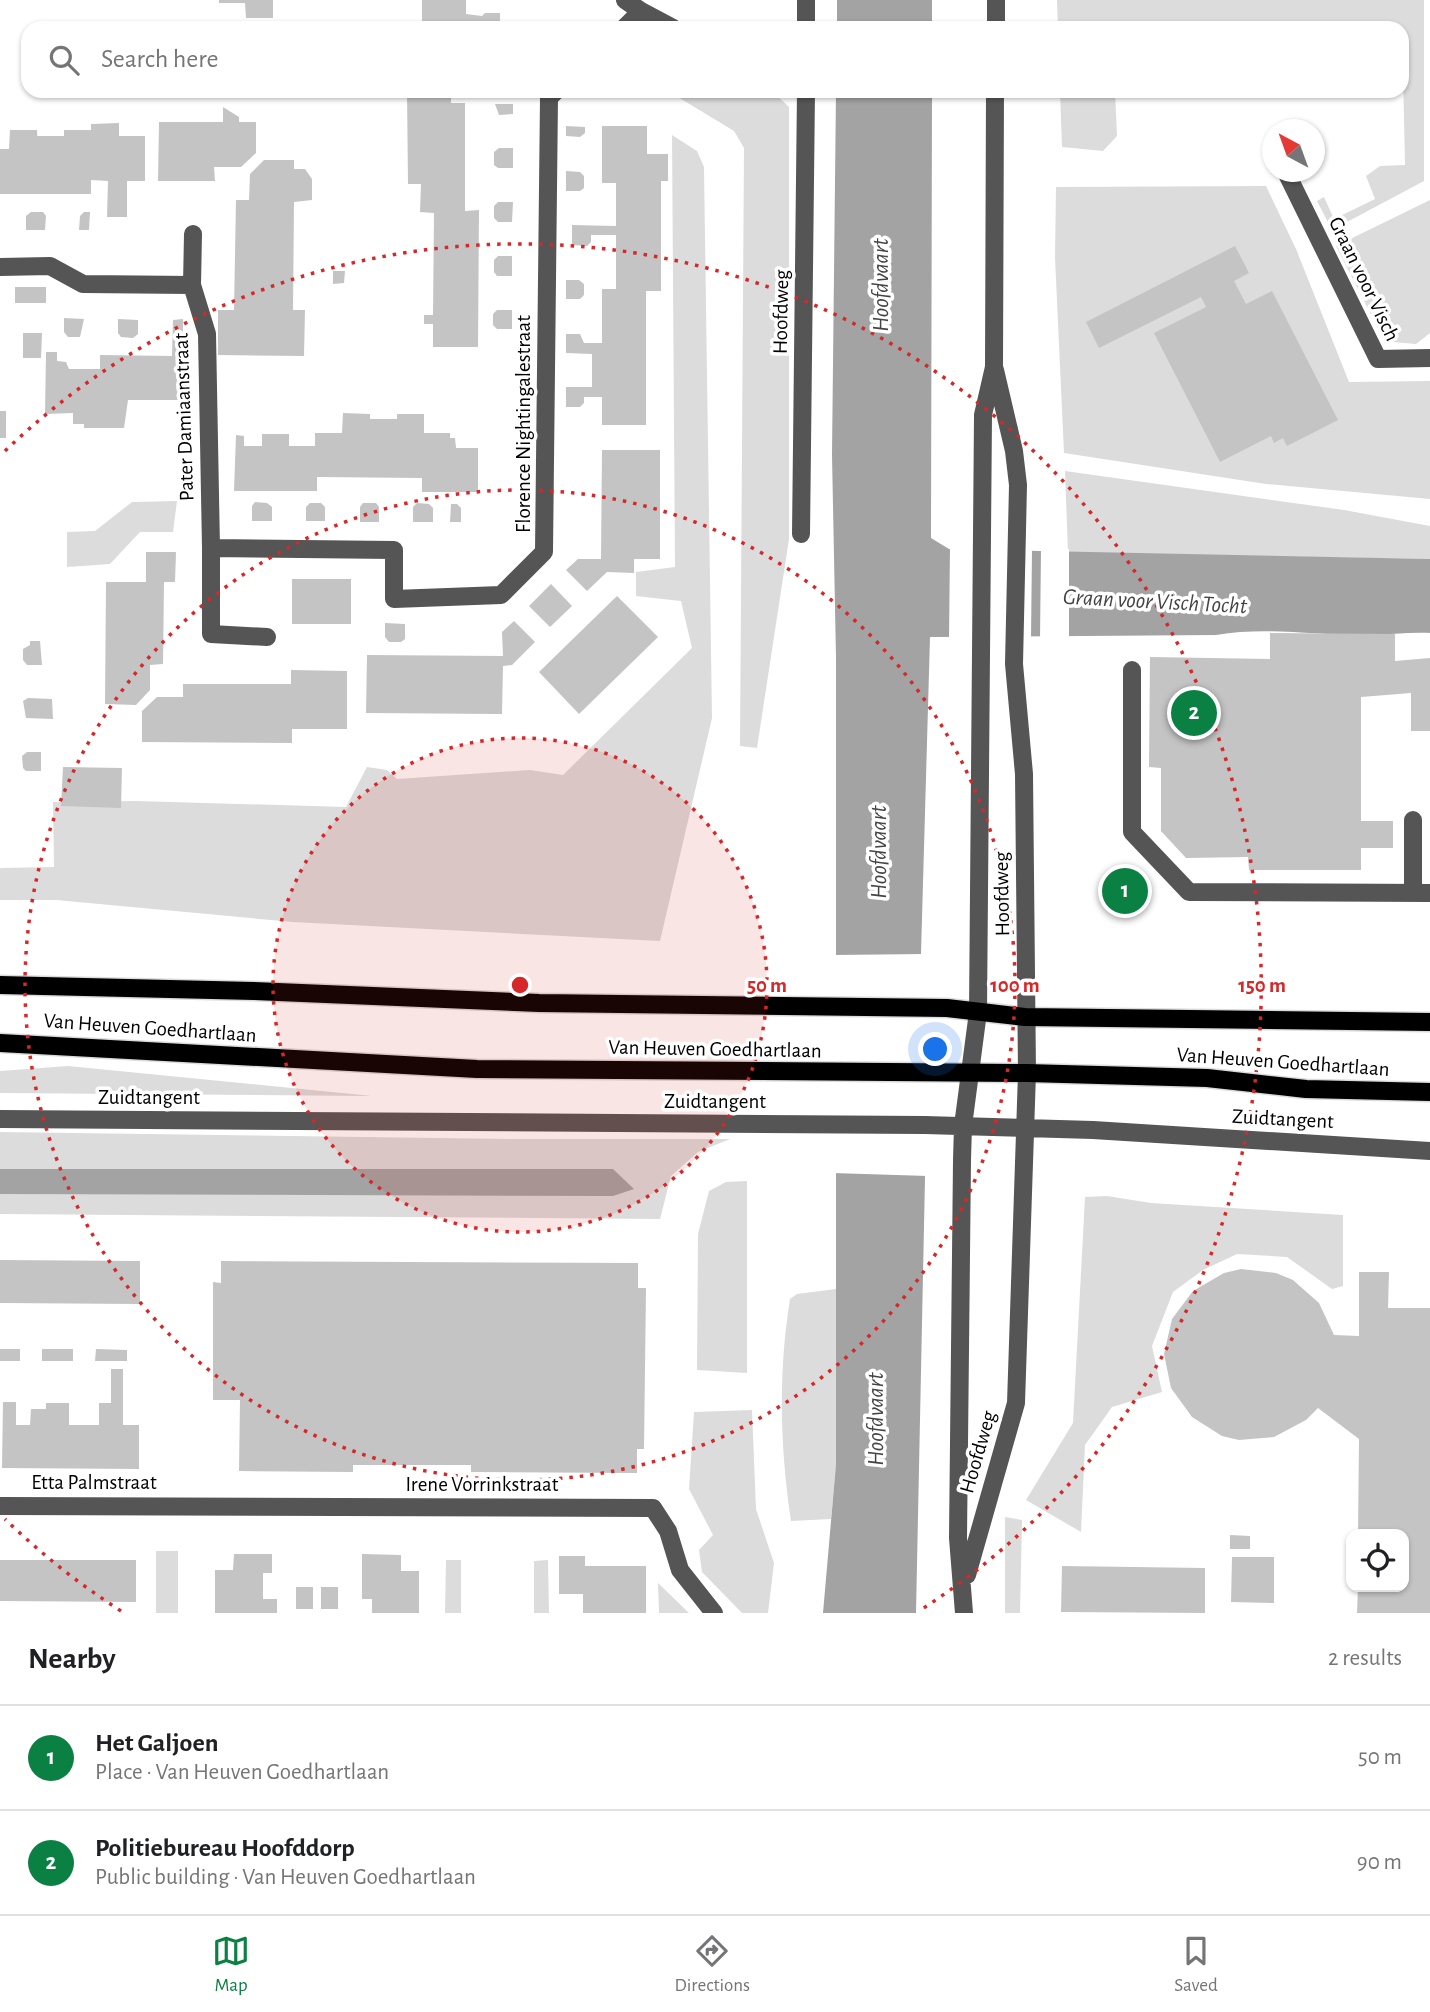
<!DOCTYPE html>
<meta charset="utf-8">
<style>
:root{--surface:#fff;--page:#f2f2f2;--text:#202124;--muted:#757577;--line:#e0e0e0;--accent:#0b8043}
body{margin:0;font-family:"Alegreya Sans",sans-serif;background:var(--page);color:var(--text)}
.controls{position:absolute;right:21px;bottom:21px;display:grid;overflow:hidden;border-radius:14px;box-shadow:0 2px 5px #0004}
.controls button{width:63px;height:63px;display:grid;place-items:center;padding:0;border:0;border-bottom:2px solid var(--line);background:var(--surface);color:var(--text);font:35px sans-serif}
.compass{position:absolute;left:1262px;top:119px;width:63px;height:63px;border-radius:50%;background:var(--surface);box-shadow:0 2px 5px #0004;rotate:319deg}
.you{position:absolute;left:936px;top:1050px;width:24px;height:24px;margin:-18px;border:5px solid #fff;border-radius:50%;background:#1a73e8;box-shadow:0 0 0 10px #1a73e833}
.badge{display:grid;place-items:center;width:46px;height:46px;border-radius:50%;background:var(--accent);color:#fff;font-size:23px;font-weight:700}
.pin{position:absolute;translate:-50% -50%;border:4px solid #fff;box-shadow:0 2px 7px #0006}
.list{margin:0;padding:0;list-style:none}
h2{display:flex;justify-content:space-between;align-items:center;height:91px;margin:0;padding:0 28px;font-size:30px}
h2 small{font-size:23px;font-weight:400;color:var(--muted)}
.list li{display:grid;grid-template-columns:46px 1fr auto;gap:21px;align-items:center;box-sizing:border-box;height:105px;padding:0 28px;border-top:2px solid var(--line)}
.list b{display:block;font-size:26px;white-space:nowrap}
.list p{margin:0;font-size:23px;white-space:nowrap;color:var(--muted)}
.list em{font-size:23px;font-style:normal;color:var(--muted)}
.icon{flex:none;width:38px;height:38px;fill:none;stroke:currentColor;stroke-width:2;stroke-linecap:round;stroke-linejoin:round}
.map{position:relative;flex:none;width:1430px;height:1613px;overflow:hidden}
.search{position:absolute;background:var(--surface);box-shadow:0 2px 5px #0004;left:21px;right:21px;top:21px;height:77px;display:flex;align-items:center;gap:18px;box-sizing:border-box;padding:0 24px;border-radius:21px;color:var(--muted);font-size:26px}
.sheet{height:301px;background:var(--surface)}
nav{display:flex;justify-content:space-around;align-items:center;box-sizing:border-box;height:98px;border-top:2px solid var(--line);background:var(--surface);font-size:19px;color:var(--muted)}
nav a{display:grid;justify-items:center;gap:4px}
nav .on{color:var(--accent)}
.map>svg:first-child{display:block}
.green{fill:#dcdcdc}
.water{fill:#a3a3a3}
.pier{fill:#fff}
.building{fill:#c4c4c4}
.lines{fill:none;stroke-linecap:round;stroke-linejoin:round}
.major-casing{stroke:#dbdbdb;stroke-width:21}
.minor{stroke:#555;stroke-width:18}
.major{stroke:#000;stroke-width:18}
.ring{fill:none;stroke:#d62828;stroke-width:3.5;stroke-dasharray:3.5 7}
.labels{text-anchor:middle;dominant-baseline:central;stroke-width:7;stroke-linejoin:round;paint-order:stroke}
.street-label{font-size:21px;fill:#000;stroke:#fff}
.water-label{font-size:23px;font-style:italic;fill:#444;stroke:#fff}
.centre{fill:#d62828;stroke:#fff;stroke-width:3.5}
.ring-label{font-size:21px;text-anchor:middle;font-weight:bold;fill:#d62828;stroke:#fff;stroke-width:7;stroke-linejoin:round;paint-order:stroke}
</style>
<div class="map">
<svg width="1430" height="1613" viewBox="0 0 1430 1613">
<rect width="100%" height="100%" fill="#fff"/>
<path class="green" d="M1057 0H1424V181L1332 230 1317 201 1324 197 1334 219 1375 199 1366 176 1380 166 1405 165 1402 28H1058Z
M668 91H772L789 107V539L757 748 740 746 744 148 734 131Z
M1060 91H1115L1117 136 1103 151 1062 147Z
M672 135 697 151 704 167 712 718 660 941 293 922 56 900H0V868L54 867 53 802 136 801 346 807 367 767 387 770 397 779 530 770 563 775 692 648 681 601 636 596V572L675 567Z
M1266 186 1296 249 1349 382 1430 381V499L1266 484 1064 453 1055 258 1056 187Z
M1430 200V333L1416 344 1393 342 1382 336 1336 246Z
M1065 471 1344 510 1430 526V559L1068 553Z
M177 501 173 532H140L110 564 67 567V532L95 531 132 502Z
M68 1066 372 1096 0 1093V1071Z
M0 1132 510 1139H730L698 1152 671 1176 660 1219 0 1214Z
M747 1181V1373L697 1370 698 1234 709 1191 726 1182Z
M1107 1196 1151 1203 1343 1215V1286L1332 1289 1287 1257 1237 1254 1203 1270 1173 1292 1152 1346 1162 1392 1112 1407 1085 1445 1081 1532 1026 1500 1073 1423 1085 1197Z
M836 1289V1464L831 1519 791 1521C780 1447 778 1374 790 1299L797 1294Z
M752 1410 756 1509 774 1563 768 1613H742L702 1572 699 1550 713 1535 689 1489 694 1412Z
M1005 1517 1022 1520 1020 1613H1005Z
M156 1551H178V1613H156Z
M446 1560H461V1613H445Z
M548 1560 549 1613H534V1561Z
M658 1583 689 1613H659Z"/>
<path class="water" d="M837 0H932V28H837Z
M836 91H932L931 538 949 549 1430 559V633C1409 632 1390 635 1370 635 1318 636 1267 626 1216 635L930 637 921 953 925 1178 916 1613H823L836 1464V658L832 455Z
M0 1169H613L634 1189 613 1196 0 1194Z"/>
<path class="pier" d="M950 545 1032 548 1031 639 949 640Z
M1041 548 1069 549V638L1040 639Z
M925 954 928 1176 832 1173 833 955Z"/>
<path class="building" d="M219 0H273V18H246L245 3H219Z
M422 0H466V14L482 16 485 13H500V28L466 24H452V28H407V21H422Z
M407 91H451V103H465V211L479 210 478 347H433V324H424V315H433L434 213 420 212 421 184H408Z
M495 104H513V114L499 115Z
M223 107 239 117V122H256V153L241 167H214L215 181H158L159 122H223Z
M119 123V136H145V181H127V217H107L108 181 91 180V194H0V149H9L10 130H37L38 149 37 136H64V130H91V124Z
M566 126 585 127V133L580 137 566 136Z
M602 126H647V154H668V181H661V291H646V425H602V397H584V403L580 407H566V387H592V354L566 353V334H580L584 343H602V289H616V235H591V242L587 246 572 245V225L616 226V183H602Z
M499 148H513V168H498L494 165V152Z
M264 160H294V169H305L312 179V200L294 202 293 310H305L304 356 218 355V310H234L236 200H249L250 174Z
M566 171 580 172 584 176V188L580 191H566Z
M498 202H513L512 222H498L494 218V206Z
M31 212H43L46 216 45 230H26V216Z
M84 212H90L89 230H79L80 216Z
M1235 246 1249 273 1234 281 1246 304 1272 291 1338 420 1287 446 1283 438 1274 443 1271 436 1220 462 1154 333 1206 307 1201 297 1099 348 1086 322Z
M498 256H512V276H497L494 272V260Z
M333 271H345L344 283 333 284Z
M566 280H579L584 284V295L580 299H566Z
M15 287H46V303H15Z
M497 310H512V329H497L493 325V314Z
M64 318 84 319 80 337H68L64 332Z
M118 319 138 320V334L133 338 121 337 118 333Z
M183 319 182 400H128L124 428H84V424H73V413L45 414 46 352H57V361L66 362 69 369H100V355L172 356 173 320Z
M23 333H42L41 358H23Z
M0 411H6V438H0Z
M343 413 370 414V419H397V414H424V433H450V438H455L456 448H478V492H422V478L317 477V491H234L236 435 244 436V446H262V434H289V446H315V433H342Z
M602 450H660V559H634V573L607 572 587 591 566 570 578 559H601Z
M255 502 267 503 272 507V521H252V506Z
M310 503H321L325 507V521H306V507Z
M363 503H376L379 507V522H360V507Z
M417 503 429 504 433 508V522H413V507Z
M451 504H457L461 508V522H450Z
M146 552H176L175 582H164L163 664 150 665V690L136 705 105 704 106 582H146Z
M292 579H351V624H292Z
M551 584 572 606 550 627 529 606Z
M617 596 658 637 579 714 539 672Z
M514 621 535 642 512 665 503 666 502 714 366 713 367 655 503 656 502 632Z
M385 623 405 624V639L401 642H389L385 637Z
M1270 633 1395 634V661L1430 658V731H1411V693L1361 697V821H1393V848H1361V870H1249L1248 857 1186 858 1161 831V768L1149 767 1150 657 1270 659Z
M30 641H40L42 665H27L23 660V649L30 645Z
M291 670 347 671V729H292V743L142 742V711L157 697H183V684H291Z
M28 698 52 699 53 719 26 718 23 701Z
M27 752H41V771H26L23 768 22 756Z
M63 767 122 768 121 808 61 806Z
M0 1260 140 1261V1304L0 1303Z
M221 1261 638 1263V1288H646L644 1449H637V1473L471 1472V1465H353V1472L239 1471 240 1400H213V1282L221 1283Z
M1241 1269 1276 1273 1293 1280 1319 1303 1334 1335 1359 1336V1272H1389L1388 1308H1430V1613H1357L1358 1587H1404V1534H1358L1359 1439 1318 1408 1306 1420 1274 1437 1239 1440 1222 1436 1192 1417 1171 1388 1164 1354 1172 1319 1193 1291 1224 1273Z
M0 1349H20V1361H0Z
M42 1349H73V1361H42Z
M96 1349 127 1350V1361H95Z
M111 1369H123V1425H139V1469L2 1468 3 1402H16V1425H30L31 1409H46V1403H69V1425H99V1403H111Z
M1230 1535 1250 1536V1549H1230Z
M234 1554H272V1573H263V1599H277V1613H215V1570H233Z
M362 1554 401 1555V1571H419V1613H372V1599H362Z
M559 1556H585V1566H646V1613H583V1594H559Z
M1232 1557H1274V1603L1231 1602Z
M0 1560H136V1602L0 1601Z
M1062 1566 1205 1568V1613L1061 1612Z
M296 1587H313V1609H296Z
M321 1587H338V1609H321Z"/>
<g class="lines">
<defs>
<path id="major" d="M0 985 254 991 539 1003 947 1008 1025 1017 1430 1022
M0 1043 477 1069 1027 1073 1207 1078 1306 1089 1430 1092"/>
</defs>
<use href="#major" class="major-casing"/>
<path class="minor" d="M625 0 641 11
M624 28 641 11 673 28
M806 28V0
M996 28V0
M1286 172 1378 359 1430 358
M0 267 50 266 83 284 192 285 193 234
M192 285 207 334 211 548
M801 534 806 91
M267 637 211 634V548L394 550V599L501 595 544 552 549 98 556 91
M1132 670V832L1189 892 1430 893
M1413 893V820
M0 1119 925 1125 1093 1130 1430 1151
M0 1506 653 1508 668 1531 680 1570 714 1613
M967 1575 1016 1403 1027 1073 1024 774 1014 664 1018 485 1014 451 995 370
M964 1613 958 1538 962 1160 963 1126 978 1012 983 415 994 367 995 91"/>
<use href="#major" class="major"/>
</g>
<circle cx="520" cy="985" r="247" fill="#d62828" fill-opacity=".12"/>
<g class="ring">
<circle cx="520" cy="985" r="247"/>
<circle cx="520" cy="985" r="495"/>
<path d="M121 1611A742 742 0 0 1 5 1519M5 451A742 742 0 1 1 919 1611"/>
</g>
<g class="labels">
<g class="street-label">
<text transform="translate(1364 279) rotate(64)">Graan voor Visch</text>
<text transform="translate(781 312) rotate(-89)">Hoofdweg</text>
<text transform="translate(184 417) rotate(-92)">Pater Damiaanstraat</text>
<text transform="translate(523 424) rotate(-90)">Florence Nightingalestraat</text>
<text transform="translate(1002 894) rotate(-91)">Hoofdweg</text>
<text transform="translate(150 1028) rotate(4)">Van Heuven Goedhartlaan</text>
<text transform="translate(715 1049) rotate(1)">Van Heuven Goedhartlaan</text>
<text transform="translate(1283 1062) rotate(4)">Van Heuven Goedhartlaan</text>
<text x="149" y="1097">Zuidtangent</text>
<text x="715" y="1101">Zuidtangent</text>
<text transform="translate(1283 1119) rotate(3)">Zuidtangent</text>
<text transform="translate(978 1452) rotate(-74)">Hoofdweg</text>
<text x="94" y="1482">Etta Palmstraat</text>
<text x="482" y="1484">Irene Vorrinkstraat</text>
</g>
<g class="water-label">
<text transform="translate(881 285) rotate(-90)">Hoofdvaart</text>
<text transform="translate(1155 602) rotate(3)">Graan voor Visch Tocht</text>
<text transform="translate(879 852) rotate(-90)">Hoofdvaart</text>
<text transform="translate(876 1419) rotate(-90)">Hoofdvaart</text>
</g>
</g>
<circle cx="520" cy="985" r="10" class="centre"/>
<g class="ring-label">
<text x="767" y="992">50 m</text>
<text x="1015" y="992">100 m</text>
<text x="1262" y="992">150 m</text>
</g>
</svg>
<div class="controls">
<button><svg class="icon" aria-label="locate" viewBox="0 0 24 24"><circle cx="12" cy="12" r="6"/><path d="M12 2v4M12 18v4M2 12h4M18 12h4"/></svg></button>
</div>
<svg class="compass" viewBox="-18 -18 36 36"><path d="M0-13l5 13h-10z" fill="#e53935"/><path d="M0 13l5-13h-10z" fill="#757577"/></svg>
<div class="you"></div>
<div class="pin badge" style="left:1125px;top:891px">1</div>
<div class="pin badge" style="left:1194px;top:713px">2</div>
<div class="search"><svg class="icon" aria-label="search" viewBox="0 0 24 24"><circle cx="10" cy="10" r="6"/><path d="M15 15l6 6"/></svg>Search here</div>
</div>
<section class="sheet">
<h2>Nearby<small>2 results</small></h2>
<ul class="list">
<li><span class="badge">1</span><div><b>Het Galjoen</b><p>Place · Van Heuven Goedhartlaan</p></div><em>50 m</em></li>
<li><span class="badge">2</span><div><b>Politiebureau Hoofddorp</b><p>Public building · Van Heuven Goedhartlaan</p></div><em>90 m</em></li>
</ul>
</section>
<nav>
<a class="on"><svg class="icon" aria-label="map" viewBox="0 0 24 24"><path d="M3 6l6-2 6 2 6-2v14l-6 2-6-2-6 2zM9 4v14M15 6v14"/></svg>Map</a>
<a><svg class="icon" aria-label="directions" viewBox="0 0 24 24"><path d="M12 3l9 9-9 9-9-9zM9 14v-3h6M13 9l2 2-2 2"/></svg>Directions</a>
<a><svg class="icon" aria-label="saved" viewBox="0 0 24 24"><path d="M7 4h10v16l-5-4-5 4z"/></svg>Saved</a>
</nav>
